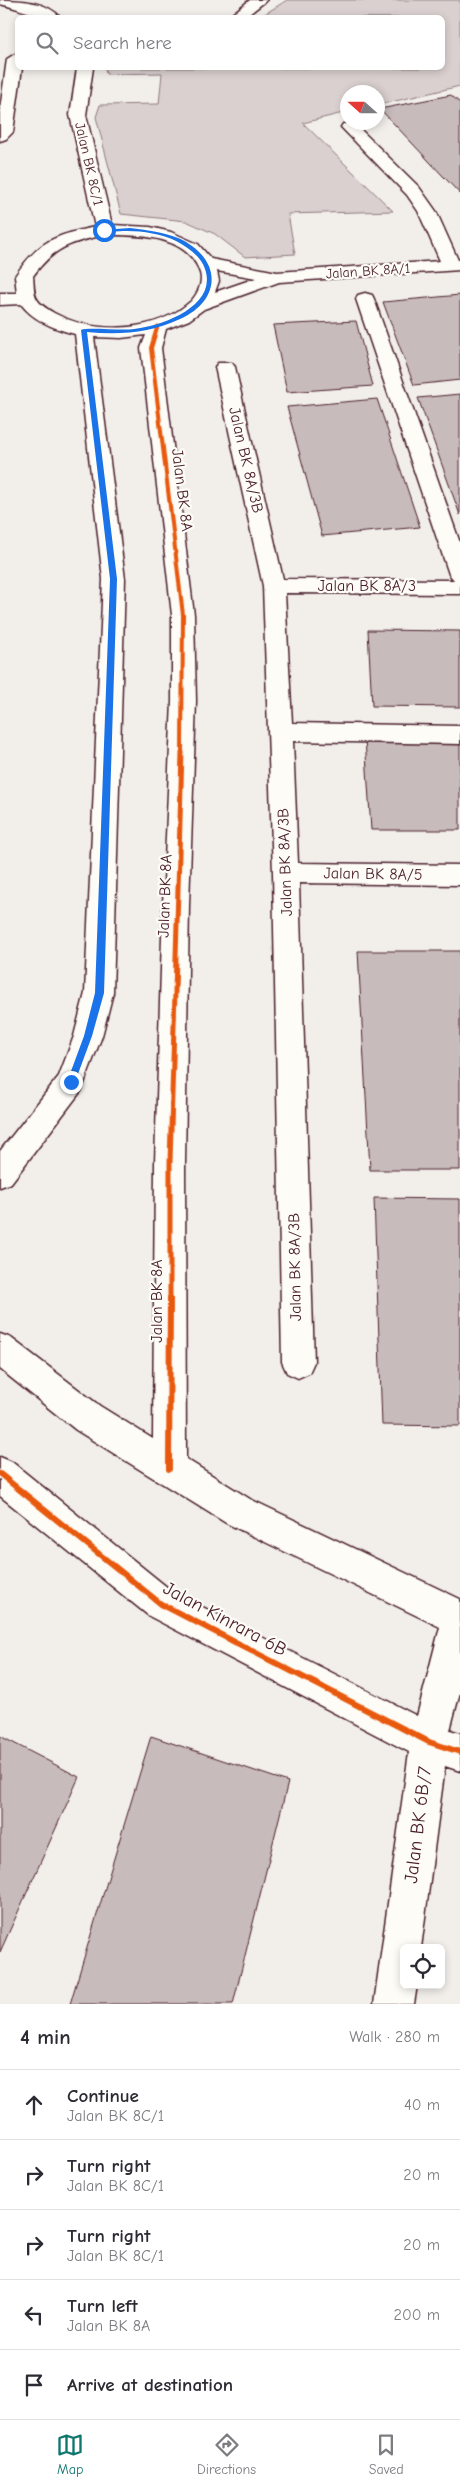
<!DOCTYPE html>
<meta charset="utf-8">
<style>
:root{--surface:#fff;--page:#f2f2f3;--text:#2b2b33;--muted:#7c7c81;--line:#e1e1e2;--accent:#0f766e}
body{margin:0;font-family:"Comic Neue",sans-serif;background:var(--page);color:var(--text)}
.controls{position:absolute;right:15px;bottom:15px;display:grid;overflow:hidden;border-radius:8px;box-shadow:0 2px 8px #0003}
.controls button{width:45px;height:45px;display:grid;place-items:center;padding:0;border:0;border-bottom:1px solid var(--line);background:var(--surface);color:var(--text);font:25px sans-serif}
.compass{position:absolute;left:340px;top:85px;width:45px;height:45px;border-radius:50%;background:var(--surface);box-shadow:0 2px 8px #0003;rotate:291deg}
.stop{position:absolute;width:15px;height:15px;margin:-11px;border:4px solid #1a73e8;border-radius:50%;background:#fff}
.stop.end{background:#1a73e8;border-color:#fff;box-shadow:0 1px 5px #0008}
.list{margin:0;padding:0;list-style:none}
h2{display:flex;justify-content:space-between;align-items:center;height:65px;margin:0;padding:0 20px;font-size:21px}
h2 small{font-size:16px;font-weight:400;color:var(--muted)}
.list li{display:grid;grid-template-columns:32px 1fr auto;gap:15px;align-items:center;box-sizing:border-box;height:70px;padding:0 20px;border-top:1px solid var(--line)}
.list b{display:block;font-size:19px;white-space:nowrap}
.list p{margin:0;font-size:16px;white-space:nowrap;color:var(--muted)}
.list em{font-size:16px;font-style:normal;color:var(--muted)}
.icon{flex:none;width:28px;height:28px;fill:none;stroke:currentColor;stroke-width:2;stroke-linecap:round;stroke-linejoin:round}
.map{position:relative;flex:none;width:460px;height:2004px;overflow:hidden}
.search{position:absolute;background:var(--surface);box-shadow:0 2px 8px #0003;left:15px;right:15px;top:15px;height:55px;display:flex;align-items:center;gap:12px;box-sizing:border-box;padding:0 18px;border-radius:8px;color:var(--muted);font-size:19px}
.sheet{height:415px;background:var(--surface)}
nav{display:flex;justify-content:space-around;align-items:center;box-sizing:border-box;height:70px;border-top:1px solid var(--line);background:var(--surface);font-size:14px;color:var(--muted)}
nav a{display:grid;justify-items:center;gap:2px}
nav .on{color:var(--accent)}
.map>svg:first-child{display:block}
.green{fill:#d9d0cf;stroke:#92787d}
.building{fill:#c8bbbb;stroke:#4a1f2b}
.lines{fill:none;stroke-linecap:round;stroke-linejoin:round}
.minor-casing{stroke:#4a1f2b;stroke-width:3}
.minor{fill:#fdfcf7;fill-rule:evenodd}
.cycleway-far3-casing{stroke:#fdfcf7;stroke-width:5}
.cycleway-far2-casing{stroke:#fdfcf7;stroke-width:6}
.cycleway-far1-casing{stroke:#fdfcf7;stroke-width:8}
.cycleway-casing{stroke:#fdfcf7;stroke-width:9}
.cycleway-far3{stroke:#e8590c;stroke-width:3}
.cycleway-far2{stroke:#e8590c;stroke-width:4}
.cycleway-far1{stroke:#e8590c;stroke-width:5}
.cycleway{stroke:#e8590c;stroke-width:6}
.route{fill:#1a73e8}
.labels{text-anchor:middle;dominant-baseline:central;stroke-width:4.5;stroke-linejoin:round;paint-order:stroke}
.far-street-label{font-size:14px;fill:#4a1f2b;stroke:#fdfcf7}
.street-label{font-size:16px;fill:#4a1f2b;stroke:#fdfcf7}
.near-street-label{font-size:19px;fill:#4a1f2b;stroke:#fdfcf7}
</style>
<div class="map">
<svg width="460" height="2004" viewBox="0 0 460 2004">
<rect width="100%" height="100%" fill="#f2efeb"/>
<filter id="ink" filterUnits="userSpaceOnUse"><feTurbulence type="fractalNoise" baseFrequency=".02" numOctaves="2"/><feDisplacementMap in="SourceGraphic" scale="10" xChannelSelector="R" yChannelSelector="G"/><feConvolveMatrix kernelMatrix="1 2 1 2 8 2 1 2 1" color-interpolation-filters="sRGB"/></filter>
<g filter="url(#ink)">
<path class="green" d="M287 0H460V86L378 105V92H348L347 112 303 123 393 211 288 214 295 254 245 257 215 234 186 221 121 214 96 117 100 105 159 104 162 73 106 74 105 68H442V18L260 17Z"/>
<path class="building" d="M451 95 460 103V194L380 109Z
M460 295V380L414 385 383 302Z
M356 321 373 386 287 392 273 325Z
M460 394V515L418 398Z
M377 399 420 527 322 536 287 407Z
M368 630 460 631V707L372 706Z
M365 739H460V830H371Z
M358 951H460V1170H370Z
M374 1198 460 1199V1426L382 1425Z
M0 1736 79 1777 0 1952Z
M151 1736 288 1782 233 2004H70Z"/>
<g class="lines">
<defs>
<path id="minor" d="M0 0C20 0 47 1 61 18 40 18 21 9 0 4Z
M250 0H267L244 18H232L231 15Z
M15 54 18 55V68H22L13 132 6 139 0 141V110L7 59Z
M77 68H93L86 115 112 225 150 227 171 232 198 244 211 259 277 272 440 261 418 211 407 195 341 127 343 124H355L419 187 436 211 458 260H460V270L279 282 204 309 189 320 166 329 161 348 194 615 196 701 189 905 185 1163 186 1459 250 1499 460 1599V1692L450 1730 460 1733V1771L445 1766 421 1948H404V1985H417L414 2004H374L409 1752 149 1616 0 1496V1457L12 1462 173 1592 417 1716 440 1627 226 1523 76 1430 0 1369V1334L11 1338 100 1406 153 1439 155 1163 163 905 172 701V615L141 348 146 335 121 338 94 337 125 579 113 993 102 1036 81 1091 11 1183 0 1187V1151L59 1076 74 1036 85 993 103 579 75 334C55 329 34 321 21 304L0 305V293H17L15 276C40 240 53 236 95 227L70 115ZM104 235C137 235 188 234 200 273 203 282 198 294 191 301 156 333 95 335 54 313 49 310 40 305 37 299 33 293 34 283 33 276 54 247 70 243 104 235ZM217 271 256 278 215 292 219 281Z
M365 293 372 295 374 299 460 543V594L285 593 292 723 460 726V744L293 741 298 863 460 865V885L299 883 314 1362 309 1373 298 1378 287 1373 282 1362 273 873 263 586 215 367 218 363H232L235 367 283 579 454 580 449 574 356 299 358 295Z"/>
</defs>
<use href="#minor" class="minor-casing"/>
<use href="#minor" class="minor"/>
<defs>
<path id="cycleway-far3" d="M157 329 158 326"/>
<path id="cycleway-far2" d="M157 328 151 348 183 615 182 753"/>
<path id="cycleway-far1" d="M170 1300V1163L182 752"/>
<path id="cycleway" d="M169 1469 170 1298
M0 1474 161 1604 429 1742 460 1752"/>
</defs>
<use href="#cycleway-far3" class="cycleway-far3-casing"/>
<use href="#cycleway-far2" class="cycleway-far2-casing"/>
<use href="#cycleway-far1" class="cycleway-far1-casing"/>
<use href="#cycleway" class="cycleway-casing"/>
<use href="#cycleway-far3" class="cycleway-far3"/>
<use href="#cycleway-far2" class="cycleway-far2"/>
<use href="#cycleway-far1" class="cycleway-far1"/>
<use href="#cycleway" class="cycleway"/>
</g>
</g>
<path class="route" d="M130 228C146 230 163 232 178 238 221 257 224 299 180 319 151 333 120 335 87 332L117 579 104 993 92 1036 75 1082 71 1085 67 1082 84 1036 95 993 110 579 81 330C88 327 122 331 134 329 162 326 218 306 205 269 201 256 187 247 176 241 162 234 143 231 127 231 119 231 108 233 101 230Z"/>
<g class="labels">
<g class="far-street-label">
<text transform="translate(89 164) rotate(77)">Jalan BK 8C/1</text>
<text transform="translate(368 271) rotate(-4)">Jalan BK 8A/1</text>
</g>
<g class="street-label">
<text transform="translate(246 460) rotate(77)">Jalan BK 8A/3B</text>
<text transform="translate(182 490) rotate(83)">Jalan BK 8A</text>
<text x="367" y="586">Jalan BK 8A/3</text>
<text transform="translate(285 862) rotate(-92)">Jalan BK 8A/3B</text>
<text transform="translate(373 874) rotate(1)">Jalan BK 8A/5</text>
<text transform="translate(165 896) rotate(-88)">Jalan BK 8A</text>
<text transform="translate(295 1267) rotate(-91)">Jalan BK 8A/3B</text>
<text transform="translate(157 1301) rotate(-90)">Jalan BK 8A</text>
</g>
<g class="near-street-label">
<text transform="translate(225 1619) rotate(28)">Jalan Kinrara 6B</text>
<text transform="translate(418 1825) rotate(-83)">Jalan BK 6B/7</text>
</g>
</g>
</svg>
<div class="controls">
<button><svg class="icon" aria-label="locate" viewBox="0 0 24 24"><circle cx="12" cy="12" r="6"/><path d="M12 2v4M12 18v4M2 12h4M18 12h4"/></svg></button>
</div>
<svg class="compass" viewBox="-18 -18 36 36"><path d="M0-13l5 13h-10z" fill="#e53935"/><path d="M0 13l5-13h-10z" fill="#7c7c81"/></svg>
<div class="stop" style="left:104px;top:230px"></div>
<div class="stop end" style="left:71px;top:1082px"></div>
<div class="search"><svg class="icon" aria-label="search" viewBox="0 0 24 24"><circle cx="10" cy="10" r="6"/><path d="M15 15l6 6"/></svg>Search here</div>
</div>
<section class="sheet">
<h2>4 min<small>Walk · 280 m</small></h2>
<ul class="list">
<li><svg class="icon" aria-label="ahead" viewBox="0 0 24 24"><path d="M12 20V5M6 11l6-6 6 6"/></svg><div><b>Continue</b><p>Jalan BK 8C/1</p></div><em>40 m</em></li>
<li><svg class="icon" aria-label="right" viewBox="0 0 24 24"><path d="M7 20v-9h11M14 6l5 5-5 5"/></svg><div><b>Turn right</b><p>Jalan BK 8C/1</p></div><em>20 m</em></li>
<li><svg class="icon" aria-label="right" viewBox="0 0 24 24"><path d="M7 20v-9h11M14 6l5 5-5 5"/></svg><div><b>Turn right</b><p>Jalan BK 8C/1</p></div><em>20 m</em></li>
<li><svg class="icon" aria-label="left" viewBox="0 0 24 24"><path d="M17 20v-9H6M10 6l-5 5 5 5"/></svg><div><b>Turn left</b><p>Jalan BK 8A</p></div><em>200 m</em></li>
<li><svg class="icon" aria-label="arrive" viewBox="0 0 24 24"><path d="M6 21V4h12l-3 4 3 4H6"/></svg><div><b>Arrive at destination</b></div></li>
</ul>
</section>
<nav>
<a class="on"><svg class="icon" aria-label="map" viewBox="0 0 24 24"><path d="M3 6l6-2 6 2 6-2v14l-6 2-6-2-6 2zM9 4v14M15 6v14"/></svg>Map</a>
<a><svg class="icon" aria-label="directions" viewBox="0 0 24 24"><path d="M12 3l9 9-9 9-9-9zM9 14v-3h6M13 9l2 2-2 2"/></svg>Directions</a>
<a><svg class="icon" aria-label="saved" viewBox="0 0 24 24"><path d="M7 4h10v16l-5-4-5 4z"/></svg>Saved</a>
</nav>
